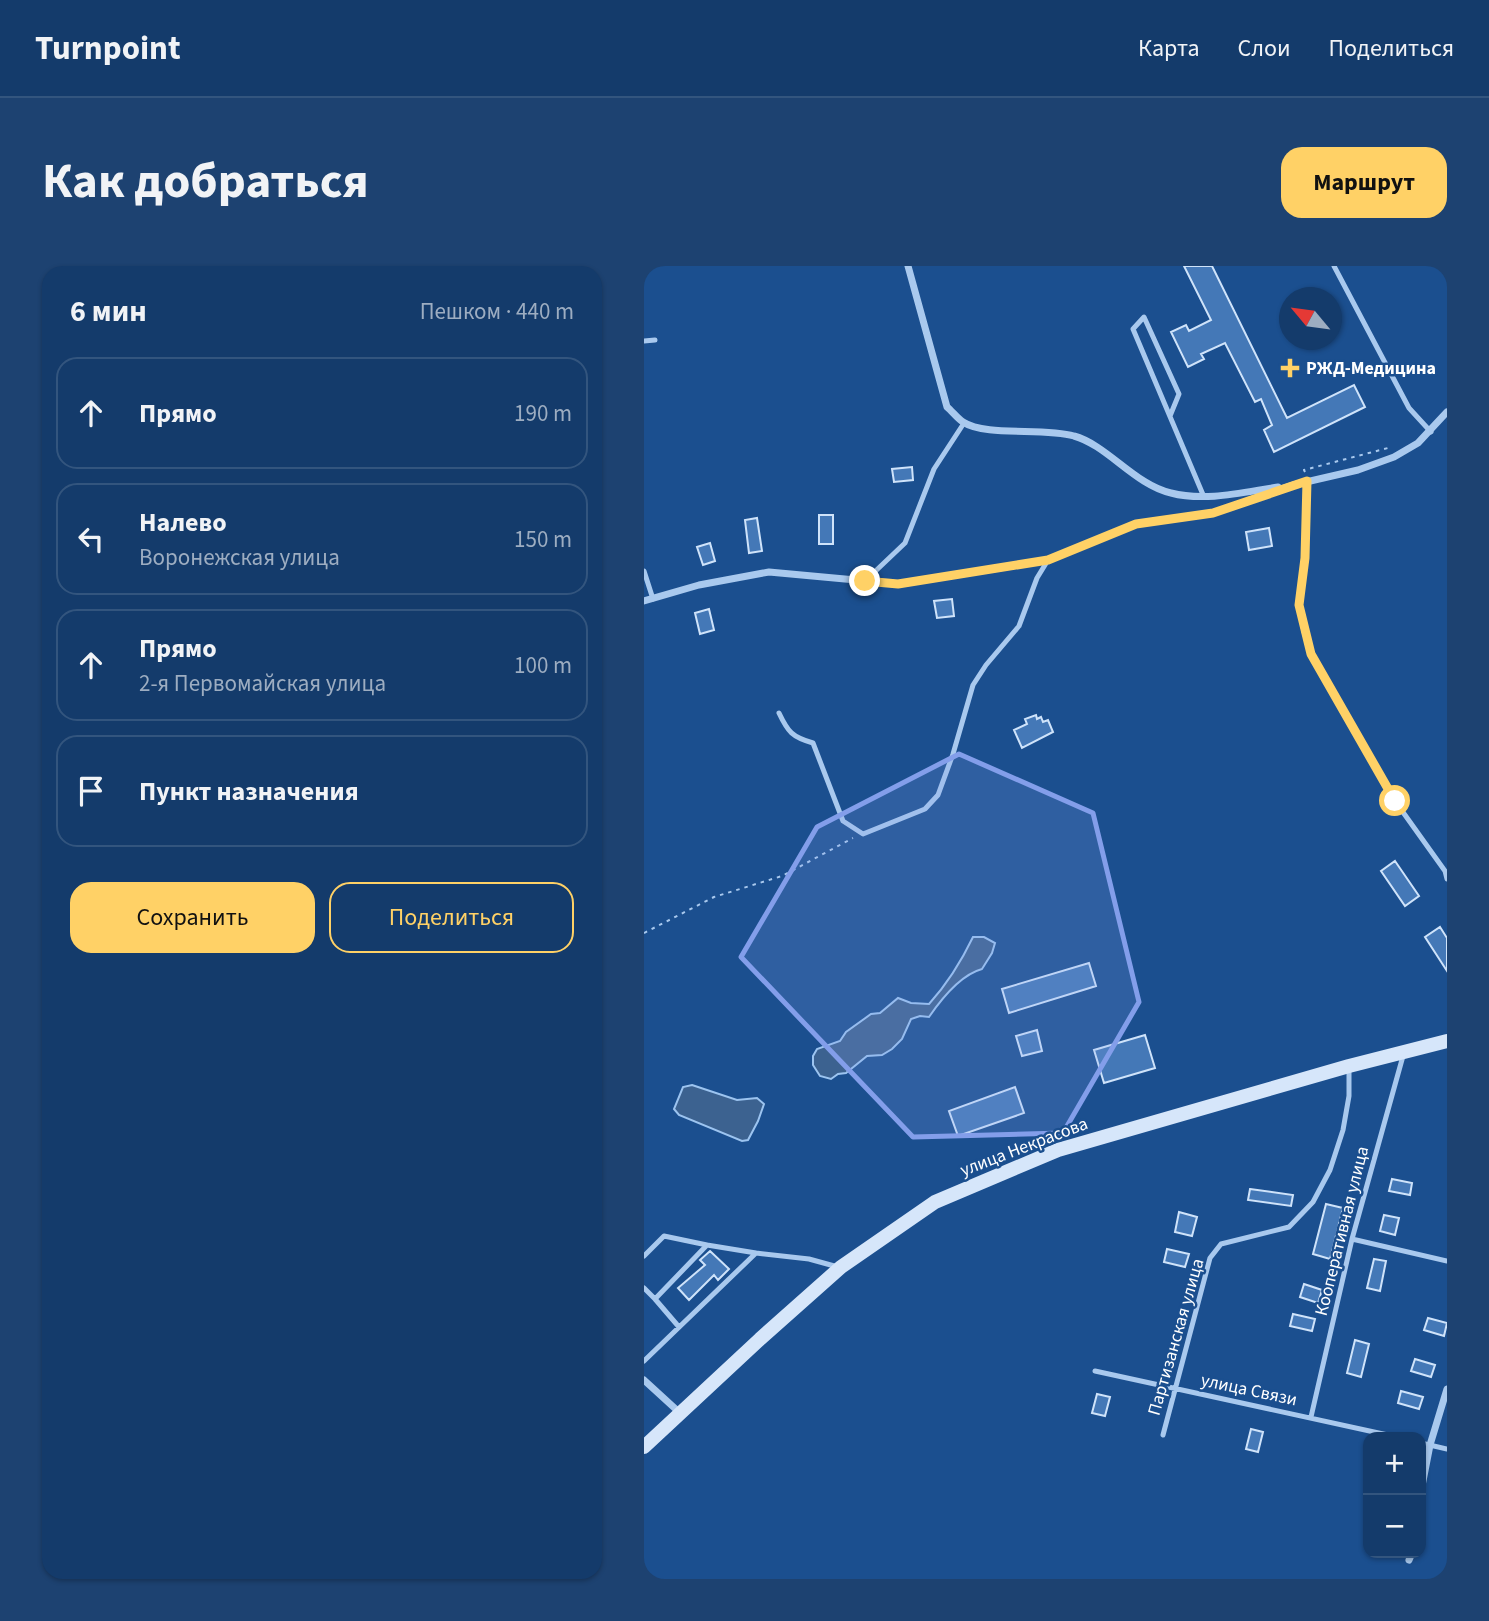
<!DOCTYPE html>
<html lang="ru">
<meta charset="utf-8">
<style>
:root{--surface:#143b6b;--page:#1d4271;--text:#f1f3f6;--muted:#9dadc1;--line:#33557e;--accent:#ffd166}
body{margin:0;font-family:"Source Sans 3",sans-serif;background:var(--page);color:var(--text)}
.controls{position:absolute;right:21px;bottom:21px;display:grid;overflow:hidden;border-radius:14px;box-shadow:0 2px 5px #0004}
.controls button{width:63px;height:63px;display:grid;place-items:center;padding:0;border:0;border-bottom:2px solid var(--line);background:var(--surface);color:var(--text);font:35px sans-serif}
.compass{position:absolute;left:635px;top:21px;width:63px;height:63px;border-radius:50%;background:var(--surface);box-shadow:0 2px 5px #0004;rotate:299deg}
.stop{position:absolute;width:21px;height:21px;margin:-16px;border:5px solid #ffd166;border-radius:50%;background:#fff}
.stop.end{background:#ffd166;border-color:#fff;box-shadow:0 2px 7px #0008}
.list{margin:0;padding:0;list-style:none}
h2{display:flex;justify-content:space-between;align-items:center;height:91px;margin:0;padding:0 28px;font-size:30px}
h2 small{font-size:23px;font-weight:400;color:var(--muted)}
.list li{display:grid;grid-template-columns:46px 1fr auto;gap:21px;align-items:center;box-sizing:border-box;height:112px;margin:0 14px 14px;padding:0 14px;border:2px solid var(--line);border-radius:21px}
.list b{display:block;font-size:26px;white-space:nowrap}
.list p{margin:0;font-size:23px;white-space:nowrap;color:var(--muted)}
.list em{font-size:23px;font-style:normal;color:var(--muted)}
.actions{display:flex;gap:14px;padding:21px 28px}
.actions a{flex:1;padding:16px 0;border:2px solid var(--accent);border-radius:21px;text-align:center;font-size:24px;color:var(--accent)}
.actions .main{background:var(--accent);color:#111}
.icon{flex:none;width:38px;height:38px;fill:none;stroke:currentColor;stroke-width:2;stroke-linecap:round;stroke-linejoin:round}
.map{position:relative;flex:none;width:803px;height:1313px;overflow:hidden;border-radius:21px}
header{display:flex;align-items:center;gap:42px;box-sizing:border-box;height:98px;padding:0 35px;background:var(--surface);border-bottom:2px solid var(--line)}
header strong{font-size:33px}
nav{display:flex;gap:38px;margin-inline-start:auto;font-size:24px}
.intro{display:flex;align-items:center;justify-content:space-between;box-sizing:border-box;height:168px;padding:0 42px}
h1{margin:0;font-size:49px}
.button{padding:18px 32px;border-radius:21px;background:var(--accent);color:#111;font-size:24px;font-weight:700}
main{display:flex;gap:42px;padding:0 42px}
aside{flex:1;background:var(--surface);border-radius:21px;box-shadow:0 2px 5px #0004}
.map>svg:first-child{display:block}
.water{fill:#3c6290;stroke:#9cc4f0;stroke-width:2}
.building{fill:#4478b7;stroke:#cfe3fa;stroke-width:2}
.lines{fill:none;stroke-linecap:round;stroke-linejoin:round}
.path{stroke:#a9c9ee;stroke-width:2;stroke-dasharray:3.5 5;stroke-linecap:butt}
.service{stroke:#a9c9ee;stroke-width:5}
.minor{stroke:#a9c9ee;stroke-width:7}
.secondary{stroke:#d6e6fa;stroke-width:14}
.route{stroke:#ffd166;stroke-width:9}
.marked{fill:#839eea;fill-opacity:0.2;stroke:#839eea;stroke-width:5;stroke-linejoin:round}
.poi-dot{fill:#ffd166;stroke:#1b4f8f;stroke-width:2.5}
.labels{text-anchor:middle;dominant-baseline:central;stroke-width:5;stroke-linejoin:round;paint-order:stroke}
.poi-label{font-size:18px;font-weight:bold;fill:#fff;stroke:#1b4f8f;text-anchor:start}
.street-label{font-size:18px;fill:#fff;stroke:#1b4f8f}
</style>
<header>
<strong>Turnpoint</strong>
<nav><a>Карта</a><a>Слои</a><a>Поделиться</a></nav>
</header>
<div class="intro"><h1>Как добраться</h1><a class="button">Маршрут</a></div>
<main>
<aside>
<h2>6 мин<small>Пешком · 440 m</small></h2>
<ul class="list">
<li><svg class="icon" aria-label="ahead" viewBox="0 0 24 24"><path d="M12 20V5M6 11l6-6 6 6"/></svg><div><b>Прямо</b></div><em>190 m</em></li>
<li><svg class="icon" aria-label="left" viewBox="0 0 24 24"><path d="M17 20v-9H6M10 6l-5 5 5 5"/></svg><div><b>Налево</b><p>Воронежская улица</p></div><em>150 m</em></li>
<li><svg class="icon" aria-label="ahead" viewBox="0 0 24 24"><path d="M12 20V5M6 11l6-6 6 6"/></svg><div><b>Прямо</b><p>2-я Первомайская улица</p></div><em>100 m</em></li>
<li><svg class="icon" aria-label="arrive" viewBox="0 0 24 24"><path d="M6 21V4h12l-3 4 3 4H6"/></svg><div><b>Пункт назначения</b></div></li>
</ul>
<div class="actions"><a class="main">Сохранить</a><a>Поделиться</a></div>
</aside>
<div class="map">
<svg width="803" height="1313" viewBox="0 0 803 1313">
<rect width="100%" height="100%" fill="#1b4f8f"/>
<path class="water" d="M329 671H340L351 677 348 687 338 703C316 709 298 732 285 751L276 750 267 753 258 773 248 783 238 789 223 790 202 807 194 808 187 813 176 810 169 799V790L173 783 196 775 202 766 227 748 236 747 254 732 267 737 285 738C304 717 317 696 329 671Z
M48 819 93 834 113 832 120 838 114 855 104 874 98 875 35 849 30 843 39 821Z"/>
<path class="building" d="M540 0H568L643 152 710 119 721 141 630 186 620 164 628 159 617 133 611 136 581 77 557 88 560 93 544 101 527 66 542 59 545 65 567 54Z
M268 201 269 214 250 216 248 203Z
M175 249H189V278H175Z
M113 252 118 285 105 287 101 254Z
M625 262 628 280 605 284 602 266Z
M66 277 71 295 59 299 53 281Z
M308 333 310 350 293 352 290 335Z
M65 343 70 364 56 368 51 347Z
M392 449 393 453 397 451 399 456 404 454 409 466 378 482 370 464 383 458 381 453Z
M751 595 775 630 761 640 737 605Z
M796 661 803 672V705L781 671Z
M445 697 452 720 365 747 358 723Z
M393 764 398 785 378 790 372 770Z
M501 769 511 802 460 817 450 784Z
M371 821 380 847 314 870 305 845Z
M748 913 768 917 766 929 745 925Z
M606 923 649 929 647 940 604 934Z
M682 938 699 942 686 993 669 988Z
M535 946 553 951 548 970 531 966Z
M740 949 755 952 751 969 736 965Z
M523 983 545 988 541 1001 520 996Z
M66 985 85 1003 74 1014 70 1009 45 1034 34 1022 61 999 56 994Z
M730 993 742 995 736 1025 723 1022Z
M660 1018 678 1024 674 1037 656 1031Z
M649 1048 671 1053 668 1065 646 1060Z
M784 1052 803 1057 800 1070 780 1064Z
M711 1074 725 1078 717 1111 703 1107Z
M771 1093 791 1099 787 1111 767 1105Z
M757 1125 779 1131 775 1143 754 1137Z
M453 1128 466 1131 461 1150 448 1147Z
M607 1163 619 1166 614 1186 602 1183Z"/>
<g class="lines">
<path class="path" d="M661 206 660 204 744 182
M0 667 70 631 138 610 209 572"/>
<path class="service" d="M690 0 765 142 787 166
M0 75 11 74
M526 150 535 128 500 51 489 63 560 231
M663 215 661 292 655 339 660 366 667 388 751 535 801 605 803 613
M0 305 9 333
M221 315 261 277 290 203 320 157
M135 447C144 466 148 471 169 477L199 555 219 568 281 543 294 529 309 488 329 419 342 399 375 360 393 312 404 294
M708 973 803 995
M0 990 20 970 63 979
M0 1022 11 1033
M35 1061 11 1033 63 979 112 987
M0 1095 112 987 165 993 194 1001
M451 1105 753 1171
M667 1151 708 973 759 790
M519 1169 566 992 577 978 645 961 669 936 686 904 699 864 705 830V800
M777 1177 803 1183"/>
<path class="minor" d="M264 0 303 141C308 145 313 152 319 156 342 171 400 161 430 170 463 179 491 219 527 227 561 236 600 226 634 221
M0 335 55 319 125 306 255 318 404 294 492 258 569 247 649 219 714 204 750 191 774 177 803 146
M0 1114 36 1147
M777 1225 786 1179 803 1123
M765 1294 768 1287"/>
<path class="secondary" d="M0 1181 116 1073 197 1001 291 936 414 884 705 800 803 775"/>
</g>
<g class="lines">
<path class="route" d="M221 315 254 318 404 294 492 258 569 247 663 215 661 292 655 339 667 388 751 535"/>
</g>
<path class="marked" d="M315 488 449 547 495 736 419 867 269 871 97 691 173 561Z"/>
<path class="poi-dot" d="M642.5 91.5h7v7h7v7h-7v7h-7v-7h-7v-7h7z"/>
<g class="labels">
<g class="poi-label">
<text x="662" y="102">РЖД-Медицина</text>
</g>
<g class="street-label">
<text transform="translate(380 881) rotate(-21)">улица Некрасова</text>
<text transform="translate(698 965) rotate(-76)">Кооперативная улица</text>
<text transform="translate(532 1071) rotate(-74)">Партизанская улица</text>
<text transform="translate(605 1124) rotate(12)">улица Связи</text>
</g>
</g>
</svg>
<div class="controls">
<button>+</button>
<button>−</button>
</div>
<svg class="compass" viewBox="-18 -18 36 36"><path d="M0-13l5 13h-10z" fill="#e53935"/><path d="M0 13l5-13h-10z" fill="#9dadc1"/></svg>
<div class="stop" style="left:751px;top:535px"></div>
<div class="stop end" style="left:221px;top:315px"></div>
</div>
</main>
